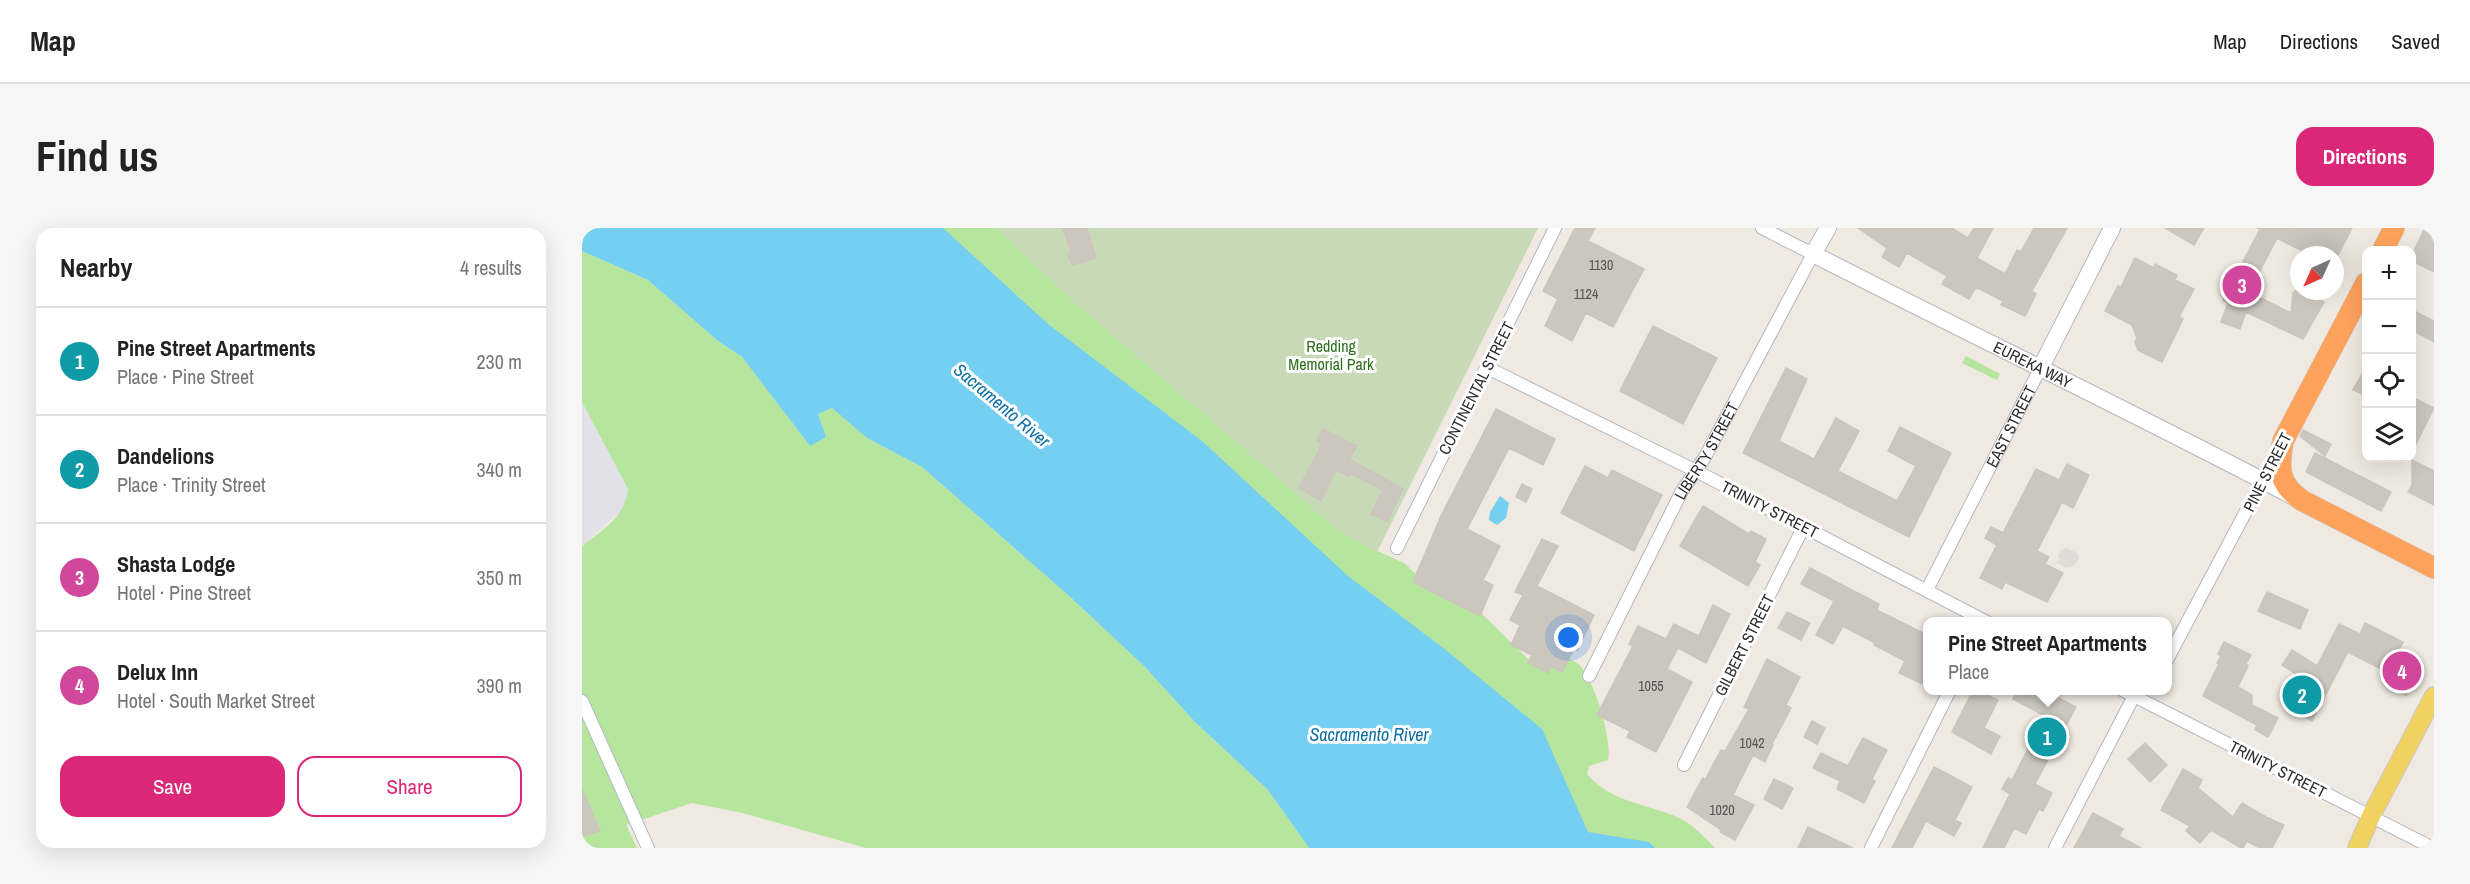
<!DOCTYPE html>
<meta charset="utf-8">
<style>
:root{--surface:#fff;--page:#f6f6f6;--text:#222;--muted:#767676;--line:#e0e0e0;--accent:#db2777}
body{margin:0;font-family:"Archivo Narrow",sans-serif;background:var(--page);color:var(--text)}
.controls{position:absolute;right:18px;top:18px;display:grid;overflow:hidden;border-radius:12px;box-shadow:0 6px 24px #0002}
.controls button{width:54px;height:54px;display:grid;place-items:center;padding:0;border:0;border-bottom:2px solid var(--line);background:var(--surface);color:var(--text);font:30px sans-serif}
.compass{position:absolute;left:1708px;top:18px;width:54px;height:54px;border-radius:50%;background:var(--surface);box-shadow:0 6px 24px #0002;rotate:225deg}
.you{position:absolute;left:987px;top:410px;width:21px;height:21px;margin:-15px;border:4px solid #fff;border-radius:50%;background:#1a73e8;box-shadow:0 0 0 9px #1a73e833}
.badge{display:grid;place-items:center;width:39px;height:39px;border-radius:50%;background:var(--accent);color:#fff;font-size:20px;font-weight:700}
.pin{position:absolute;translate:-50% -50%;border:3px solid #fff;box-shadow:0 2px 6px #0006}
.popup{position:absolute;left:1341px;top:389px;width:249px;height:78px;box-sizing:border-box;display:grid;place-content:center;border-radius:12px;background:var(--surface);filter:drop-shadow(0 2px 4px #0005);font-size:20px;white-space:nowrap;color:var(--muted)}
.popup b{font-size:22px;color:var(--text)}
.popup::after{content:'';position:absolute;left:50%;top:100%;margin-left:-12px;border:12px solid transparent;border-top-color:var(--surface)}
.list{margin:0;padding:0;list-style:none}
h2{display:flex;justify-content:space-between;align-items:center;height:78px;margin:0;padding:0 24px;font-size:26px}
h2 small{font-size:20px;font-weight:400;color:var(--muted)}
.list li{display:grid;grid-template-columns:39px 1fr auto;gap:18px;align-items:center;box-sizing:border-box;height:108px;padding:0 24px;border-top:2px solid var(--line)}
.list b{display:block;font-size:22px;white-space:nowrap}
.list p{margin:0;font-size:20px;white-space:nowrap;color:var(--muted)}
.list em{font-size:20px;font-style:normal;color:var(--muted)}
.actions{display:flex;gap:12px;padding:18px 24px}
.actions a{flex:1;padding:14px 0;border:2px solid var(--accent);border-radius:18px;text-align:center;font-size:21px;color:var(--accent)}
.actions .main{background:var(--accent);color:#fff}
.icon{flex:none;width:33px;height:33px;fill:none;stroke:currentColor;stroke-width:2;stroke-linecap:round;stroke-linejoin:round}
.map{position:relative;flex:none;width:1852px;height:620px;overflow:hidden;border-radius:18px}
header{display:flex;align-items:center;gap:36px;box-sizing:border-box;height:84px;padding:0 30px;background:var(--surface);border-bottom:2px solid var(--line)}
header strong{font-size:28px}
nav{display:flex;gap:33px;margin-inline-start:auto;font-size:21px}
.intro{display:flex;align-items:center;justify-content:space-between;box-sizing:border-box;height:144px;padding:0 36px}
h1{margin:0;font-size:42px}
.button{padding:15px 27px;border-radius:18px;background:var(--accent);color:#fff;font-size:21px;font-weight:700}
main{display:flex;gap:36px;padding:0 36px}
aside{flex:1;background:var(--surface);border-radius:18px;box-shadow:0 6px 24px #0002}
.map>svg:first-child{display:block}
.industrial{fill:#e3e1e8}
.green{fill:#b6e59e}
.cemetery{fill:#c8d9b8}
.plaza{fill:#dfdcd8}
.water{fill:#75cff0}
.building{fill:#cbc7bf;stroke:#cbc5ba;stroke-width:1.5}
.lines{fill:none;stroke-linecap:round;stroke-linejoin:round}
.street-casing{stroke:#b4b7c1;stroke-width:14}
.secondary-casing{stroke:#b4b7c1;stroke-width:18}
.primary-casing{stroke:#c9c9c9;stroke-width:20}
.highway-casing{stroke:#c9c9c9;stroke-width:22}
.street{stroke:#fff;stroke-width:12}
.secondary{stroke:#fff;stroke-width:16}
.primary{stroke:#f2d163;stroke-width:18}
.highway{stroke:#ffa35c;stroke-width:21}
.labels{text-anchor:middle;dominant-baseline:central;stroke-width:6;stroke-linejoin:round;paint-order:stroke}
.number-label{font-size:14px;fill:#555452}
.park-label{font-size:16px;fill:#2c6e1b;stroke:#fff}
.street-label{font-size:16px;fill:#2e2e2e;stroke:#fff}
.water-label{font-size:18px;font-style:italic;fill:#0d6fa3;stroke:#fff}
</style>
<header>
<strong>Map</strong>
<nav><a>Map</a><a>Directions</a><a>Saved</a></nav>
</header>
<div class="intro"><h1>Find us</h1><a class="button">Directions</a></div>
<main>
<aside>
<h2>Nearby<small>4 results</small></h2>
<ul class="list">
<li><span class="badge" style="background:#0f9aa8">1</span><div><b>Pine Street Apartments</b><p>Place · Pine Street</p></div><em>230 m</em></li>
<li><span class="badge" style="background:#0f9aa8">2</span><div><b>Dandelions</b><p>Place · Trinity Street</p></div><em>340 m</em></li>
<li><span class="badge" style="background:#d1479c">3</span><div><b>Shasta Lodge</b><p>Hotel · Pine Street</p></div><em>350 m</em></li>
<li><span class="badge" style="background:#d1479c">4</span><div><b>Delux Inn</b><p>Hotel · South Market Street</p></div><em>390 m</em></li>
</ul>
<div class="actions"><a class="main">Save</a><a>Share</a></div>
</aside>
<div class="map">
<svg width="1852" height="620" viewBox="0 0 1852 620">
<rect width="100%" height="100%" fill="#efe9e1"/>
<path class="industrial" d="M0 174 46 261 45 274 40 282 0 318Z"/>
<path class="green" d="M350 0H434L787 319 822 335 857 367 900 386 949 434C962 433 984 426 995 435 1011 446 1031 513 1026 532L1007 538 1005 546C1031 576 1065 575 1097 590 1111 596 1122 609 1133 620H1026L1009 615 823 397Z
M0 23 66 52 136 113 160 129 228 218 241 198 235 186 250 180 285 210 340 239 486 367 562 438 613 494 686 562 727 620H284L161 585 110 575 44 597 55 620H0V318C20 303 44 288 46 261L0 174Z
M1384 128 1418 146 1415 152 1380 135Z"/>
<path class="cemetery" d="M414 0H956L795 324 757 303 491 73Z"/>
<path class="plaza" d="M1485 320 1495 325 1497 330 1492 338 1484 340 1473 334 1478 332 1476 327 1479 322Z"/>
<path class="water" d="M0 0H361L466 96 620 213 766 348 860 419 960 501 1006 604 1067 614 1073 620H727L686 562 613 494 562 438 486 367 340 239 285 210 250 180 236 186 244 209 228 218 160 129 136 113 66 52 0 23Z
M918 268 927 275 924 290 915 297 907 292 908 284Z"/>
<path class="building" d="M481 0H505L514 30 490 37 486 26 489 25Z
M993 0H1013L1006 13 1062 41 1031 99 1004 85 990 113 963 98 976 71 961 63Z
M1276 0H1370L1386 10 1392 0H1411L1395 30 1423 46 1435 22 1439 24 1452 0H1485L1450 63 1454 66 1443 88 1419 77 1421 73 1394 59 1387 71 1360 56 1365 48 1325 25 1317 39 1300 29 1305 20Z
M1583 0H1622L1612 17Z
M1675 0H1770L1756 27H1728L1695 10 1667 64 1709 85 1711 65 1717 60V63H1722L1742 74 1721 111 1664 84 1658 101 1639 94 1646 75 1641 72 1678 1Z
M1843 0H1852V44L1830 33V27Z
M1553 30 1572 40 1573 36 1595 47 1593 52 1612 61 1597 89 1601 91 1580 134 1556 122 1553 114 1555 110 1550 97 1523 83 1536 58 1539 59Z
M1830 82 1852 93V114L1830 102Z
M1071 98 1135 130 1101 196 1038 163Z
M1785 137V168L1771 162Z
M1204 140 1225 151 1197 213 1232 231 1254 190 1277 203 1256 243 1315 273 1334 238 1306 223 1318 199 1369 225 1327 309 1161 225Z
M1830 169 1852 180 1830 224Z
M914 181 973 211 961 237 927 220 885 301 918 318 901 352 911 357 898 388 831 354 859 288Z
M741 201 775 218 767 231 821 261 805 294 789 286 801 262 768 245 767 248 754 242 739 273 717 260 740 216 735 213Z
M1721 202 1749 216 1743 228 1718 208Z
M1733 225 1809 264 1799 283 1724 244Z
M1830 232 1852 243V277L1826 264 1830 257Z
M1485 236 1507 247 1491 280 1480 274 1455 323 1467 329 1463 336 1481 345 1465 374 1423 354 1420 361 1398 350 1415 317 1403 310 1409 299 1421 305 1454 241 1477 252Z
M1003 238 1026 250 1030 242 1080 267 1052 323 979 285Z
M940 256 950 261 944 274 934 269Z
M1121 278 1167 306 1169 303 1184 311 1173 334 1178 337 1166 358 1098 318Z
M960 311 976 318 955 358 1012 387 995 423 992 421 980 444 969 438 966 445 946 435 950 427 929 417 938 397 928 392 941 367 933 364Z
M1228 340 1297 376 1295 382 1345 407V458L1317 445 1323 433 1292 417 1293 415 1261 398 1251 416 1234 407 1252 373 1219 356Z
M1685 364 1726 382 1718 401 1676 383Z
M1131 377 1148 386 1124 435 1096 420 1085 441 1110 454 1074 524 1045 509 1048 503 1015 487 1051 418 1047 416 1056 398 1084 411 1092 396 1117 408Z
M1205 384 1228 395 1219 412 1196 400Z
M1783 395 1821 414 1816 425 1839 437 1824 467 1808 459 1813 448 1766 424 1730 493 1712 483 1727 454 1700 437 1710 422 1735 438 1757 396 1778 406Z
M1642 414 1669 427 1664 436 1666 438 1656 459 1670 467V477L1696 490 1686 509 1673 502 1675 497 1621 468 1637 436 1635 435 1639 428 1636 426Z
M1185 431 1218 449 1204 477 1209 480 1190 516 1191 517 1183 534 1171 527 1151 567 1172 577 1153 612 1138 604 1139 602 1105 579 1121 550 1123 552 1139 522 1143 523 1167 481 1162 479Z
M1394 462 1416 472 1402 500 1418 508 1409 526 1370 504 1388 468 1390 469Z
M1435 462H1462L1494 479 1453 556 1470 565 1461 583 1457 581 1444 606 1432 600 1422 620H1401L1428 566 1420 561 1426 550 1430 552 1463 488 1431 471Z
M1230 493 1243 500 1235 516 1222 509Z
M1281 510 1305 522 1290 551 1293 553 1282 575 1255 561 1258 553 1231 540 1239 525 1266 538Z
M1563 515 1585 537 1568 554 1546 531Z
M1352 539 1390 559 1373 592 1379 595 1372 608 1344 593 1330 620H1310Z
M1601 541 1620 552 1616 560 1651 589 1660 575 1684 589 1702 597 1690 620H1678L1665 613 1661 620H1659L1629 602 1618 615 1604 603 1608 598 1579 582Z
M1192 551 1211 560 1200 581 1182 571Z
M0 561 18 603 0 608Z
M1511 585 1541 601 1537 608 1559 620H1492Z
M1226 599 1271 620H1216Z"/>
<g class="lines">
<defs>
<g id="street">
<path d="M906 140 1114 243 1405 394"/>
<path d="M815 320 973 0"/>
<path id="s1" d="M1345 362 1459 139"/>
<path d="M1585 432 1695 225"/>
<path id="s2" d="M1007 448 1100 263 1123 229 1231 26 1180 0"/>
<path d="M1540 462 1851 620"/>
<path d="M0 473 66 620"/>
<path d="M1102 537 1222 298"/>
<path d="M1289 620 1368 462"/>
<path d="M1473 620 1552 468"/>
</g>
<g id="secondary">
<path id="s3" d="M1246 0 1231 26C1391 108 1553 185 1712 269"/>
<path d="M1459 139 1530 0"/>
</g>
<path id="primary" d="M1775 620 1789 588 1852 468"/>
<path id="highway" d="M1801 22 1812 0
M1784 55 1701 213C1696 241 1696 256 1721 273L1852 340"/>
</defs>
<use href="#street" class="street-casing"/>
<use href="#secondary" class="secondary-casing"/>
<use href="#primary" class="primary-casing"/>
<use href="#highway" class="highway-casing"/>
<use href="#street" class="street"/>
<use href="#secondary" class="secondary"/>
<use href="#primary" class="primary"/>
<use href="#highway" class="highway"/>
</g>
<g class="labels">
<g class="number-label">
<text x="1019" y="37">1130</text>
<text x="1004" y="66">1124</text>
<text x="1069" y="458">1055</text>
<text x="1170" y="515">1042</text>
<text x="1140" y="582">1020</text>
</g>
<g class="park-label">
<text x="749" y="118">Redding<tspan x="749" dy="18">Memorial Park</tspan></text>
</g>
<g class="street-label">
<text stroke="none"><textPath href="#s3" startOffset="276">EUREKA WAY</textPath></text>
<text transform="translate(894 160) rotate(-63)">CONTINENTAL STREET</text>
<text stroke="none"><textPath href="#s1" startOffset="184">EAST STREET</textPath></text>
<text stroke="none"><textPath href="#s2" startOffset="254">LIBERTY STREET</textPath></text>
<text transform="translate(1685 244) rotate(-63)">PINE STREET</text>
<text transform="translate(1188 281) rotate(27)">TRINITY STREET</text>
<text transform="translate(1162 417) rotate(-63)">GILBERT STREET</text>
<text transform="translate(1696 541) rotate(27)">TRINITY STREET</text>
</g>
<g class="water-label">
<text transform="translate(420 177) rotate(40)">Sacramento River</text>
<text x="787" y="506">Sacramento River</text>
</g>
</g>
</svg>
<div class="controls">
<button>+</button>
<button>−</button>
<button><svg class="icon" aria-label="locate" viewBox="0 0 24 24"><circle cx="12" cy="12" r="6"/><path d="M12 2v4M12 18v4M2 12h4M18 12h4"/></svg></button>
<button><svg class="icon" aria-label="layers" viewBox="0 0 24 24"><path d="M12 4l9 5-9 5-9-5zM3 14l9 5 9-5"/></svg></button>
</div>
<svg class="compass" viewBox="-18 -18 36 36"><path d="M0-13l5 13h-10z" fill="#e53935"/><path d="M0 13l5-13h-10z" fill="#767676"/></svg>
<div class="you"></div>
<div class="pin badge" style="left:1465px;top:509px;background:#0f9aa8">1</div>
<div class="popup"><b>Pine Street Apartments</b>Place</div>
<div class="pin badge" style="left:1720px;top:467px;background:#0f9aa8">2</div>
<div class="pin badge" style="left:1660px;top:57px;background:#d1479c">3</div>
<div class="pin badge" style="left:1820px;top:443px;background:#d1479c">4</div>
</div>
</main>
